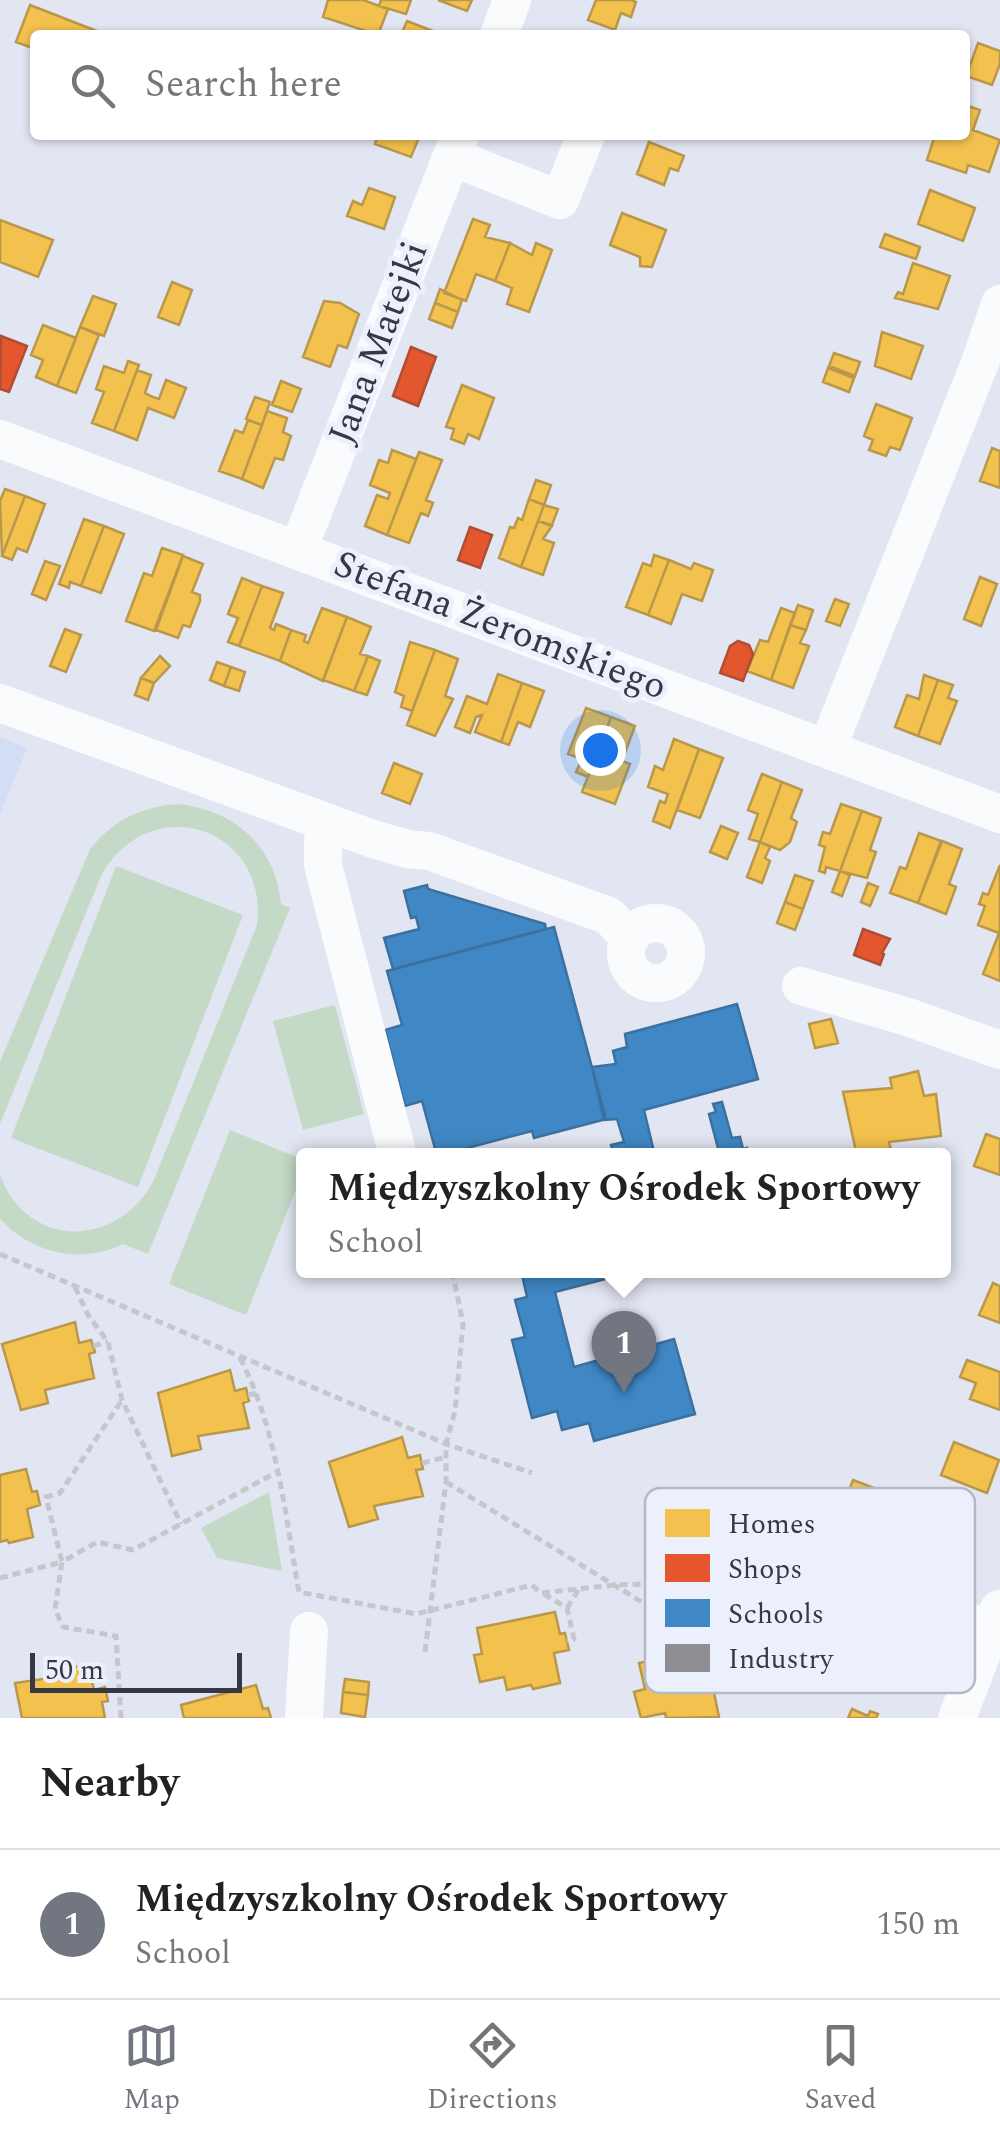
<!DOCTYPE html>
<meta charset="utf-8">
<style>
:root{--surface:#fff;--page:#f6f6f6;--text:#222;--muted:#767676;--line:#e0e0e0;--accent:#717681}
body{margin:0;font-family:Spectral,serif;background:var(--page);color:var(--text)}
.scale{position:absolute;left:30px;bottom:25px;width:212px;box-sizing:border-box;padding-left:10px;border:5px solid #343944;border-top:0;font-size:28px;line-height:35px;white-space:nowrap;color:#343944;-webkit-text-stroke:8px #ebf0fc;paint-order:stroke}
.you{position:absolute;left:600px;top:750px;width:35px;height:35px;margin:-25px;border:8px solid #fff;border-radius:50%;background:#1a73e8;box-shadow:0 0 0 15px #1a73e833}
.badge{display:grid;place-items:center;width:65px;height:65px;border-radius:50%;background:var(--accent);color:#fff;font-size:32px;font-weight:700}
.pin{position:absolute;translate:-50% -82px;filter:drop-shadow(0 2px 5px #0008)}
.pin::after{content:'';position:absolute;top:52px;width:35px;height:30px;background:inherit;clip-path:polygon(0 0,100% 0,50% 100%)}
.popup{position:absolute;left:296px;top:1148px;width:655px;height:130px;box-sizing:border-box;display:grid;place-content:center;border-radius:10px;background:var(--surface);filter:drop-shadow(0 2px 8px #0005);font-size:32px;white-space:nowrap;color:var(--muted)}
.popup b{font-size:38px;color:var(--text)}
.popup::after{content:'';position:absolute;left:50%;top:100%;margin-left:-20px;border:20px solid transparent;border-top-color:var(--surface)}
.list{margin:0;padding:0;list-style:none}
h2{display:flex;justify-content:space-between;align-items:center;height:130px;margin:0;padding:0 40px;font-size:42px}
h2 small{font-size:32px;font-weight:400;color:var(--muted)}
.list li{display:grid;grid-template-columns:65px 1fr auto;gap:30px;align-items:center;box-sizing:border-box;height:150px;padding:0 40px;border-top:2px solid var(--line)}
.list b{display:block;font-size:38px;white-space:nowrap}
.list p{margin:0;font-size:32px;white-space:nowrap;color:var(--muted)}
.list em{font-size:32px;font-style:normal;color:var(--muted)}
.icon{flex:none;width:55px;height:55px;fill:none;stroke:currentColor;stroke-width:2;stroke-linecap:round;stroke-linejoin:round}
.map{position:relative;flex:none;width:1000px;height:1718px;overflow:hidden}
.search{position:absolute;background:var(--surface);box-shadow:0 2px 8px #0004;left:30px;right:30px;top:30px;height:110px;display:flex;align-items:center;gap:25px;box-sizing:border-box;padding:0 35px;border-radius:10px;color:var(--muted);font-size:38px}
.sheet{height:280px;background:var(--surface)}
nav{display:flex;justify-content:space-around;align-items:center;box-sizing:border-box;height:140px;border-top:2px solid var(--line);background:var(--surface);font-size:28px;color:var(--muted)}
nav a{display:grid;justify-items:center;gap:5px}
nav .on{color:var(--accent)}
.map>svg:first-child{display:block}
.built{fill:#d3ddf6}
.green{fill:#c5d9c7}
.homes{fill:#f2c14e;stroke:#b9984b;stroke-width:2.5}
.shops{fill:#e4572e;stroke:#af4e35;stroke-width:2.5}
.schools{fill:#3f88c5;stroke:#3c709e;stroke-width:2.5}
.industry{fill:#8d8d92;stroke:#72747b;stroke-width:2.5}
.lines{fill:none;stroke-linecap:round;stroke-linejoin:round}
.path{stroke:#c4c7cc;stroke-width:5;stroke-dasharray:8 5;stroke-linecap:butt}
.minor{stroke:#fafbfd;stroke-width:38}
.labels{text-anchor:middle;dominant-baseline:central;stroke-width:10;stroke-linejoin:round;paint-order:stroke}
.street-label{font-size:38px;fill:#343944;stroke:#ebf0fc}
.key{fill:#ebf0fc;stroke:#b4b9c5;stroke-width:2.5}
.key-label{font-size:28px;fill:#343944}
</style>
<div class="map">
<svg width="1000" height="1718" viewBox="0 0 1000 1718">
<rect width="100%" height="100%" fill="#e1e6f2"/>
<path class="built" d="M0 737 27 748 0 815Z"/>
<path class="green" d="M178 804C234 810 276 846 281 904L290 908 148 1254 123 1244C81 1265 31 1253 0 1219V1175C28 1250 117 1248 153 1182L257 925C269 826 149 789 101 876L0 1124V1062L90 849C114 820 140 807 178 804Z
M116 866 243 915 138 1187 11 1138Z
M335 1005 364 1114 303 1130 273 1021Z
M230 1130 304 1160V1169L246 1315 169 1284Z
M269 1492 282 1571 217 1558 201 1528Z"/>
<path class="homes" d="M328 0H363L388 9 378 35 323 17Z
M381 0H411L406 14 379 6Z
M438 0H472L467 11Z
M596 0H631L636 2 631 17 621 13 615 30 588 20Z
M30 5 107 35H35V49L16 42Z
M407 21 443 35H401Z
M978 43 1000 51V64L992 85 966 76Z
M965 105 980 110 973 130 1000 140 989 172 968 165 966 173 927 160 935 135H965Z
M378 135H420L411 157 375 144Z
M649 142 684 156 678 171 670 168 664 185 637 174Z
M369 188 395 197 384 229 347 216 353 201 362 205Z
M930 190 975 208 963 241 918 224Z
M622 213 666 230 652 267 640 266V257L610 245Z
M473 219 490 225 485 237 510 243 495 281 476 274 466 301 444 293Z
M0 220 53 240 38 277 0 262Z
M885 234 920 247 916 259 880 247Z
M510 243 532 255 536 243 552 250 529 312 507 304 512 288 495 281Z
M913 263 950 276 938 309 895 298 898 292 903 294Z
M172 282 192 290 179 325 158 317Z
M440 289 462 300 458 312 435 303Z
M93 296 116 304 104 336 80 327Z
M324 301 340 303 359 314 347 348 338 345 330 367 303 357Z
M435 303 458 312 452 328 429 319Z
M43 325 76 338 57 386 36 377 43 360 31 355Z
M80 327 99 335 76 393 57 386Z
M882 332 923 346 911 379 875 366Z
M834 353 860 362 855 376 829 366Z
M128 361 139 365 114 431 92 423 104 392 96 389 104 366 124 373Z
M828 368 854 378 849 392 823 382Z
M137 370 151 375 145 393 153 397 159 399 166 380 186 388 174 418 148 408 137 440 114 431Z
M281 381 301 389 292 412 272 405Z
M462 385 494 398 479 439 468 434 464 444 451 439 454 429 446 427Z
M255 397 270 402 262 425 246 419Z
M876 404 912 418 900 450 890 447 886 456 869 450 873 440 864 436Z
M267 411 287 418 283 432 291 436 283 460 275 458 263 488 242 479Z
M248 420 262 425 242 479 219 471 235 430 243 433Z
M992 448 1000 451V488L980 481Z
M392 450 416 459 387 535 365 526 377 495 388 499 390 493 370 485 379 460 388 463Z
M419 452 442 460 426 500 433 503 428 516 421 513 409 543 387 535Z
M536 480 551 485 544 505 529 499Z
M5 489 25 496 2 556 0 501Z
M25 496 45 504 27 552 17 548 12 560 2 556Z
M529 499 544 505 521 567 499 558 510 527 514 528 518 518 522 520Z
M544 505 558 509 552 525 538 521Z
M84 519 104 526 81 586 70 582 69 588 59 584Z
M538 521 552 526 543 539 554 543 543 575 521 567Z
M104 526 124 534 101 593 81 586Z
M162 548 183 555 154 631 126 621 144 573 152 576Z
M654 555 669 560 648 615 626 607 643 563 651 566Z
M183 556 203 564 192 592 200 595V601L190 627 183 625 178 638 156 630Z
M669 560 691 569 694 563 713 570 702 601 682 594 671 624 648 615Z
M45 561 60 566 46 600 32 594Z
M980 577 997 584 981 626 964 619Z
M242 578 262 586 239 646 228 642 238 618 228 614Z
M262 586 283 593 270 628 274 630 276 624 291 630 280 661 239 646Z
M835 599 849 604 840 626 826 621Z
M798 605 813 610 806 630 790 625Z
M322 608 347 617 323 681 280 661 291 630 306 635 304 641 308 643Z
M781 608 795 613 771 680 747 671 760 640 768 642Z
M347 617 371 627 360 654 368 656 354 691 323 680Z
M790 625 806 630 800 643 809 646 793 688 771 680Z
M65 629 81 635 66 672 50 666Z
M410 642 435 650 412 711 401 707 404 696 395 692Z
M435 650 458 659 445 696 453 699 435 736 407 725Z
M160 656 170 666 154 683 141 678Z
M368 656 380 661 367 695 354 691Z
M217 662 231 667 224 686 210 680Z
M231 667 245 672 239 691 224 686Z
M498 674 522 683 501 742 475 732 482 715 476 717 470 733 455 727 467 696 487 704Z
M924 675 938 680 918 736 895 727 907 695 919 699Z
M141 678 154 683 148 700 135 695Z
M938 680 953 685 948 698 957 701 940 744 918 736Z
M522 683 544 691 530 727 518 722 509 745 501 742Z
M586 708 611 717 588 777 576 772 582 759 568 754Z
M611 717 635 726 622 761 630 764 615 804 582 792Z
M674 739 699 749 670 828 653 821 660 801 665 803 668 794 648 787 655 766 663 770Z
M699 749 723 758 700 818 677 810Z
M394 763 422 774 410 804 382 793Z
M762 774 782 782 760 842 749 839 758 814 748 810Z
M782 782 802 790 791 818 797 822 790 842 780 850 760 842Z
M841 804 862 811 840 871 826 867 825 873 819 871 825 847 819 845 823 832 830 834Z
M862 811 881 818 870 850 876 852 867 878 840 871Z
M721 826 738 833 727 859 710 852Z
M919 833 941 841 918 903 890 893 900 867 906 869Z
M942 841 962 849 949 884 956 887 946 914 918 903Z
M760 842 770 847 765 858 770 861 762 883 747 877Z
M1000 865V930L999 933 978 925 985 906 979 904 983 893 988 895Z
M840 871 850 875 842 896 832 892Z
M795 875 813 881 803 909 785 902Z
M868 883 878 887 870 906 861 902Z
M785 902 803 909 795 930 777 923Z
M999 933H1000V981L983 974Z
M831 1019 838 1043 815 1048 809 1024Z
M918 1071 924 1096 936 1094 941 1136 889 1142 891 1150 857 1156 843 1092 892 1088 890 1078Z
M986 1134 1000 1139V1175L974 1166Z
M993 1283 1000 1286V1323L979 1315Z
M75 1322 79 1343 91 1340 95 1352 89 1354 94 1378 45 1390 48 1403 21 1410 2 1344Z
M967 1360 1000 1372V1410L970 1399 976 1383 960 1377Z
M230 1370 235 1391 246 1388 249 1401 243 1403 249 1428 198 1436 201 1449 172 1456 158 1393Z
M402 1437 408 1458 420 1455 423 1469 416 1470 423 1496 374 1506 378 1519 349 1527 329 1462Z
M954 1442 999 1460 987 1493 941 1475Z
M26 1469 32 1492 37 1491 40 1505 27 1509 33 1537 9 1543 7 1540 0 1542V1475Z
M853 1480 874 1488 864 1512 844 1504Z
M844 1504 868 1513 864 1525 839 1516Z
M904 1509 971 1535 957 1569 891 1541 897 1525 891 1522 895 1514 901 1516Z
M797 1572 843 1590 834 1612 810 1602 797 1634 776 1626Z
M555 1612 560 1634 565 1633 569 1650 554 1653 560 1683 533 1689 531 1685 507 1690 504 1677 480 1682 474 1655 482 1654 477 1628Z
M855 1618 929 1648 915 1681 905 1677 901 1688 881 1680 885 1669 842 1651Z
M776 1626 806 1638 796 1661 767 1649Z
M714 1648 719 1671 725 1670 728 1684 713 1688 719 1717 666 1718 665 1713 641 1718 634 1692 645 1689 639 1663Z
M88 1664 94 1690 105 1687 108 1701 102 1702 105 1718H22L15 1683 64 1676 63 1670Z
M345 1679 369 1682 368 1695 343 1692Z
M256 1685 263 1709 268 1708 271 1718H184L181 1705Z
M343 1692 368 1695 365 1717 341 1713Z
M852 1709 868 1716 870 1711 878 1714 876 1718H848Z"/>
<path class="shops" d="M1 336 27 346 9 392 0 389Z
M411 347 436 357 418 406 393 396Z
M470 527 492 535 480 568 458 560Z
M738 641 749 645 753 654 743 681 720 673 730 646Z
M863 929 890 939 882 953 884 954 880 965 854 955Z"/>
<path class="schools" d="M427 885 428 889 545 924 546 929 393 969 384 938 419 929 416 917 411 918 404 891Z
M554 927 606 1119 534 1138 532 1131 437 1156 422 1101 405 1106 385 1030 402 1025 387 971Z
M737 1004 758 1079 644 1110 655 1156H614L611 1145 624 1142 617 1119 604 1120 592 1067 616 1064 613 1051 627 1047 625 1034Z
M722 1102 732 1138 740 1137 743 1149 747 1148 750 1156H706L719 1152 709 1114 716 1112 713 1104Z
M521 1270H640L555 1292 574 1367 674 1339 695 1414 594 1441 589 1423 562 1430 557 1411 532 1418 512 1340 525 1337 515 1300 527 1297Z"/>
<path class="industry" d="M820 1517 865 1533 857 1557 811 1541Z"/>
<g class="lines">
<path class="path" d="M0 1254 446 1444 532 1473
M75 1287 88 1315 108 1342 122 1400 181 1524
M93 1346 108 1342
M240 1358C277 1429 285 1514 299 1592L416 1614 532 1585 541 1593 615 1585 764 1580
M248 1395 258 1393
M422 1463 446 1457
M446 1482 746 1666 779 1582
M0 1578 62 1562 46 1497 60 1493 122 1400
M544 1594 567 1608 574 1639 567 1641
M567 1608 579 1589
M425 1652 446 1482V1444L455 1411 463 1324 452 1270
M727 1678 737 1676 746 1666
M121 1718 116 1636 63 1627 55 1609 62 1562 97 1542 133 1550 277 1472"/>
<path class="minor" d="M499 35 512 0
M452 157 560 200 586 135
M0 439 1000 814
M298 550 460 135
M0 703 370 838 407 849 429 851 609 916 629 938
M827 749 981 360 1000 304
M329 823 323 840V865L398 1156
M626 953a30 30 0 1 1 60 0a30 30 0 1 1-60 0Z
M801 986 908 1017 1000 1050
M780 1550 991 1630
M304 1718 309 1631
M957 1718 999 1609"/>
</g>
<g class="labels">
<g class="street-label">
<text transform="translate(379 343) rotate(-69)">Jana Matejki</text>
<text transform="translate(500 626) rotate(21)">Stefana Żeromskiego</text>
</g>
</g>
<rect x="645" y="1488" width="330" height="205" rx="15" class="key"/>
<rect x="665" y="1509" width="45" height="28" fill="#f2c14e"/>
<rect x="665" y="1554" width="45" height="28" fill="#e4572e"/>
<rect x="665" y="1599" width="45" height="28" fill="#3f88c5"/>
<rect x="665" y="1644" width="45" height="28" fill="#8d8d92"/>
<g class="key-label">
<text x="728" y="1533">Homes</text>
<text x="728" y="1578">Shops</text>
<text x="728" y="1623">Schools</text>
<text x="728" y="1668">Industry</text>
</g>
</svg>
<div class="scale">50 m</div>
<div class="you"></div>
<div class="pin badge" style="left:624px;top:1393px">1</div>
<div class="popup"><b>Międzyszkolny Ośrodek Sportowy</b>School</div>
<div class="search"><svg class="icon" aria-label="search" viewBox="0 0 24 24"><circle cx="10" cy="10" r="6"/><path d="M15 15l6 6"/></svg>Search here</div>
</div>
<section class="sheet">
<h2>Nearby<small></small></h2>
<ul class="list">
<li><span class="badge">1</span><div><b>Międzyszkolny Ośrodek Sportowy</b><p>School</p></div><em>150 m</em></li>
</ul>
</section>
<nav>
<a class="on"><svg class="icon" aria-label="map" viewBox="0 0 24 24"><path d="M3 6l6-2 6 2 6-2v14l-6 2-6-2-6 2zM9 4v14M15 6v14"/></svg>Map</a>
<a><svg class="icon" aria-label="directions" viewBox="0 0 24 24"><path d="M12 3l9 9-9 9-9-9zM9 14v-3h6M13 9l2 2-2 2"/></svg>Directions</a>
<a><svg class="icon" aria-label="saved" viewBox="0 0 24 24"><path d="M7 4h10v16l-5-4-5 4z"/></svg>Saved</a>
</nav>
